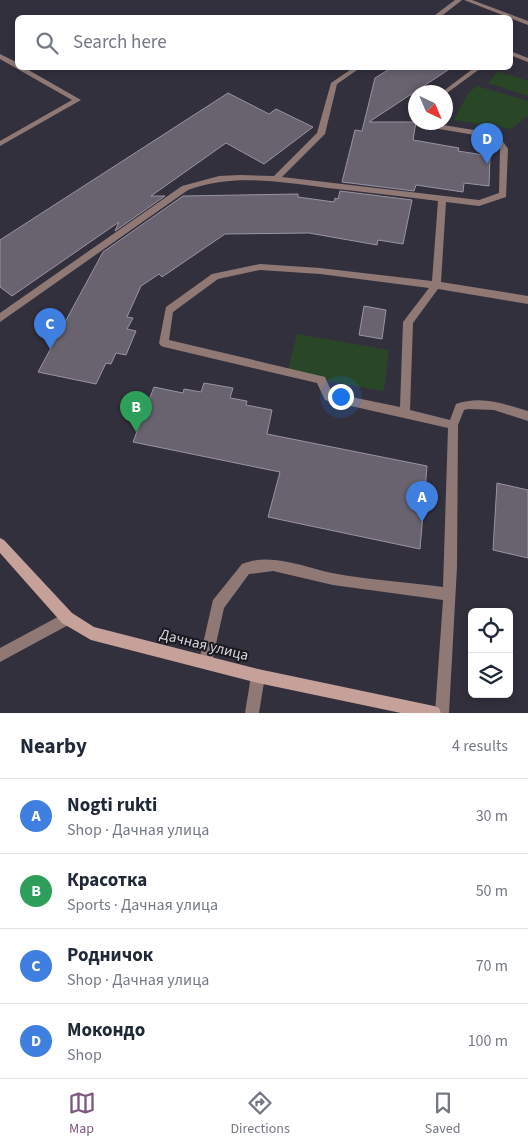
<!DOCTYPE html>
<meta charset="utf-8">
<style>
:root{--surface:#fff;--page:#f6f6f7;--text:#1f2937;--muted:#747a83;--line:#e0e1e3;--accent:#7e587f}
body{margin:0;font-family:"Source Sans 3",sans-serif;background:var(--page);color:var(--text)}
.controls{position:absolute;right:15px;bottom:15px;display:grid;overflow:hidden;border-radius:8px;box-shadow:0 2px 8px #0003}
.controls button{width:45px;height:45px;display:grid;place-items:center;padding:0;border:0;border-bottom:1px solid var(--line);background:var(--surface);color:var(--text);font:25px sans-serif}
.compass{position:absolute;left:408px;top:85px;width:45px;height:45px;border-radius:50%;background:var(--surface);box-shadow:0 2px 8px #0003;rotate:136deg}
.you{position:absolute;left:340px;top:396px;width:18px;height:18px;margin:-12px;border:4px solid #fff;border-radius:50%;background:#1a73e8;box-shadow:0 0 0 8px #1a73e833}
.badge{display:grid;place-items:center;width:32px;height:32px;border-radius:50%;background:var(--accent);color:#fff;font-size:16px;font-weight:700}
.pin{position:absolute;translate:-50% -41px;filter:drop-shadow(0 1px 2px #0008)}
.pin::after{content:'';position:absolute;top:26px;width:18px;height:15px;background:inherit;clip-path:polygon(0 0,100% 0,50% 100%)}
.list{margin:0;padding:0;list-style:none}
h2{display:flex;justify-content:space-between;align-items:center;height:65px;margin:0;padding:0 20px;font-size:21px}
h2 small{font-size:16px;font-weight:400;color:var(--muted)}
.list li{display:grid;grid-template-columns:32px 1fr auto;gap:15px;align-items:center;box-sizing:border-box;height:75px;padding:0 20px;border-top:1px solid var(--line)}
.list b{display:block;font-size:19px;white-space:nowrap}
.list p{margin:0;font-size:16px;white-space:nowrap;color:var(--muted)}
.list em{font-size:16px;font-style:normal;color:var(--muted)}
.icon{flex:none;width:28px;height:28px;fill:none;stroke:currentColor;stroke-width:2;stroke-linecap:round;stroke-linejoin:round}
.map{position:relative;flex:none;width:528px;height:713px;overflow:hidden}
.search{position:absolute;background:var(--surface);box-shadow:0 2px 8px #0003;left:15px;right:15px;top:15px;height:55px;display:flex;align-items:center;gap:12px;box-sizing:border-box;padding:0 18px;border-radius:8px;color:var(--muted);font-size:19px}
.sheet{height:365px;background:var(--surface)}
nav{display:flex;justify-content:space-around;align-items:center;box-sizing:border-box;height:70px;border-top:1px solid var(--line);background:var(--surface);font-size:14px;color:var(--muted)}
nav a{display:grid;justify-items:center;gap:2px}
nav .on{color:var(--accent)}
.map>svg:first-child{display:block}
.green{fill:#294626}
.building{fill:#696370;stroke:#9a93a2}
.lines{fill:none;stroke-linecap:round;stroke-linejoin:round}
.lane{fill:#907975;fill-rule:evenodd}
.street{fill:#907975;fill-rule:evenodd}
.secondary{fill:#c5a19a;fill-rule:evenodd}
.labels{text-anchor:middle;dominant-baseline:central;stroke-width:4;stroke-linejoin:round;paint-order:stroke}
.near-street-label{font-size:15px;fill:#d4d3db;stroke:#1a191f}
</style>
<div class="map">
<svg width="528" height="713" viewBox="0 0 528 713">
<rect width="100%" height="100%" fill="#32303d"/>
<path class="green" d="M498 71 528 81V96L488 83Z
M477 86 528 101V116L511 129 454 120 469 92Z
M297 334 389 350 384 391 287 374Z"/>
<path class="building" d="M391 68H451L369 122H416L413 140 459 148 458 151 490 156 489 186 464 183 463 192 416 185 414 191 342 182 355 130 362 131 375 78Z
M228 93 269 114 276 109 313 127 264 164 226 143 151 196H165L115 231 119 222 12 296 0 287V240Z
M340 191 412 200 403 244 378 240 377 245 309 233 225 234 162 277 159 274 141 286 127 317 133 318 127 329 136 331 126 355 116 353 111 364 106 363 96 384 38 372 103 252 183 196 298 194V197L334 202 335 198 338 199Z
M364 306 386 310 382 339 359 335Z
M204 383 233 388 230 398 247 401 246 405 272 410 267 434 427 466 420 549 268 517 280 472 133 442 154 387 183 393 184 389 201 392Z
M497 483 528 490V558L493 550Z"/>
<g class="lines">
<path class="lane" d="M455 0H462L439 18H431Z
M464 0H472L528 21V25Z
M510 51 528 58V62L510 55Z
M0 54 18 63V68H25L81 100 0 146V141L72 100 0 59Z
M353 68H360L337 84 325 134 282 177 479 200 499 193 500 149 493 138 433 128 429 126 430 122H438L437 124 498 134 508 149 506 197 479 206 446 202 441 282 528 296V304L438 289 413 323 410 410 450 420 456 404C481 395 504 404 528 411V421L494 410 468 409 464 410 458 425 457 567 449 713H435L443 600 333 585 273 571 249 574 224 608 211 666 206 668 201 666 199 661 213 600 242 564C271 552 303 567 332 573 369 580 407 582 443 587L448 428 329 401 325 400 317 383 164 347 161 346 159 343 166 307 212 274 260 264 320 268 432 281 438 201C401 196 364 192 328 188 281 182 233 173 188 190L0 322V313L182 186 219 176 240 175 274 176 317 133 331 83ZM260 270 320 274 429 288 403 322 400 407 332 393 325 377 321 376 169 340 173 312 218 279Z
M474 68H481L447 93 442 92Z
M258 669 263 671 265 676 259 713H245L251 676 253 671Z"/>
<path class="street" d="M67 612 72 613 73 618 72 623 0 662V648Z"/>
<path class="secondary" d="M0 538 4 540 72 613 94 627 258 669 434 706 439 708 441 713H401L258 683 91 640 62 623 0 553Z"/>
</g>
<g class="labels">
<g class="near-street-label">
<text transform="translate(204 645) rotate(14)">Дачная улица</text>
</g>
</g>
</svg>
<div class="controls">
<button><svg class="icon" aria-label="locate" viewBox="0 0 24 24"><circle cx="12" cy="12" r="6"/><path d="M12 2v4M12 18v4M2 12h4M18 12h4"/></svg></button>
<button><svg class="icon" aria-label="layers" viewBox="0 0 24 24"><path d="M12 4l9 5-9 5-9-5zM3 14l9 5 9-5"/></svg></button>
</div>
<svg class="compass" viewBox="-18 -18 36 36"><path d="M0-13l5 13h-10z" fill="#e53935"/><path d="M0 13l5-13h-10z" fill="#747a83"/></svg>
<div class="you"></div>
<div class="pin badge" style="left:422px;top:522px;background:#3f7fe0">A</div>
<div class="pin badge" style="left:136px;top:432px;background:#2e9e5b">B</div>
<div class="pin badge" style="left:50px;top:349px;background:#3f7fe0">C</div>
<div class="pin badge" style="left:487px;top:164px;background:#3f7fe0">D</div>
<div class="search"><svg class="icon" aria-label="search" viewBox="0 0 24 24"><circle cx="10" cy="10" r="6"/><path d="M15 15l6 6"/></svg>Search here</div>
</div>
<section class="sheet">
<h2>Nearby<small>4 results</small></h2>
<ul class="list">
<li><span class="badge" style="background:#3f7fe0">A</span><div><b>Nogti rukti</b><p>Shop · Дачная улица</p></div><em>30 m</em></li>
<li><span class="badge" style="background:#2e9e5b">B</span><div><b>Красотка</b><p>Sports · Дачная улица</p></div><em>50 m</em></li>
<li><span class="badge" style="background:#3f7fe0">C</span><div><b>Родничок</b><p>Shop · Дачная улица</p></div><em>70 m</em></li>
<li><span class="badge" style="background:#3f7fe0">D</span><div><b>Мокондо</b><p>Shop</p></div><em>100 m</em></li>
</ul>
</section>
<nav>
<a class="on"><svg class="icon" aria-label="map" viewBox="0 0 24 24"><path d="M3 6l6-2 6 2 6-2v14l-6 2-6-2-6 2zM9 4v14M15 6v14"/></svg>Map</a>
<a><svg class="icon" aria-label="directions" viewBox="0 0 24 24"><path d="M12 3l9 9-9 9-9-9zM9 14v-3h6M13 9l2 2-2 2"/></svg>Directions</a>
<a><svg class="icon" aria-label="saved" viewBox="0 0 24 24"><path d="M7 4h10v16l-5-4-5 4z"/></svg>Saved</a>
</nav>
